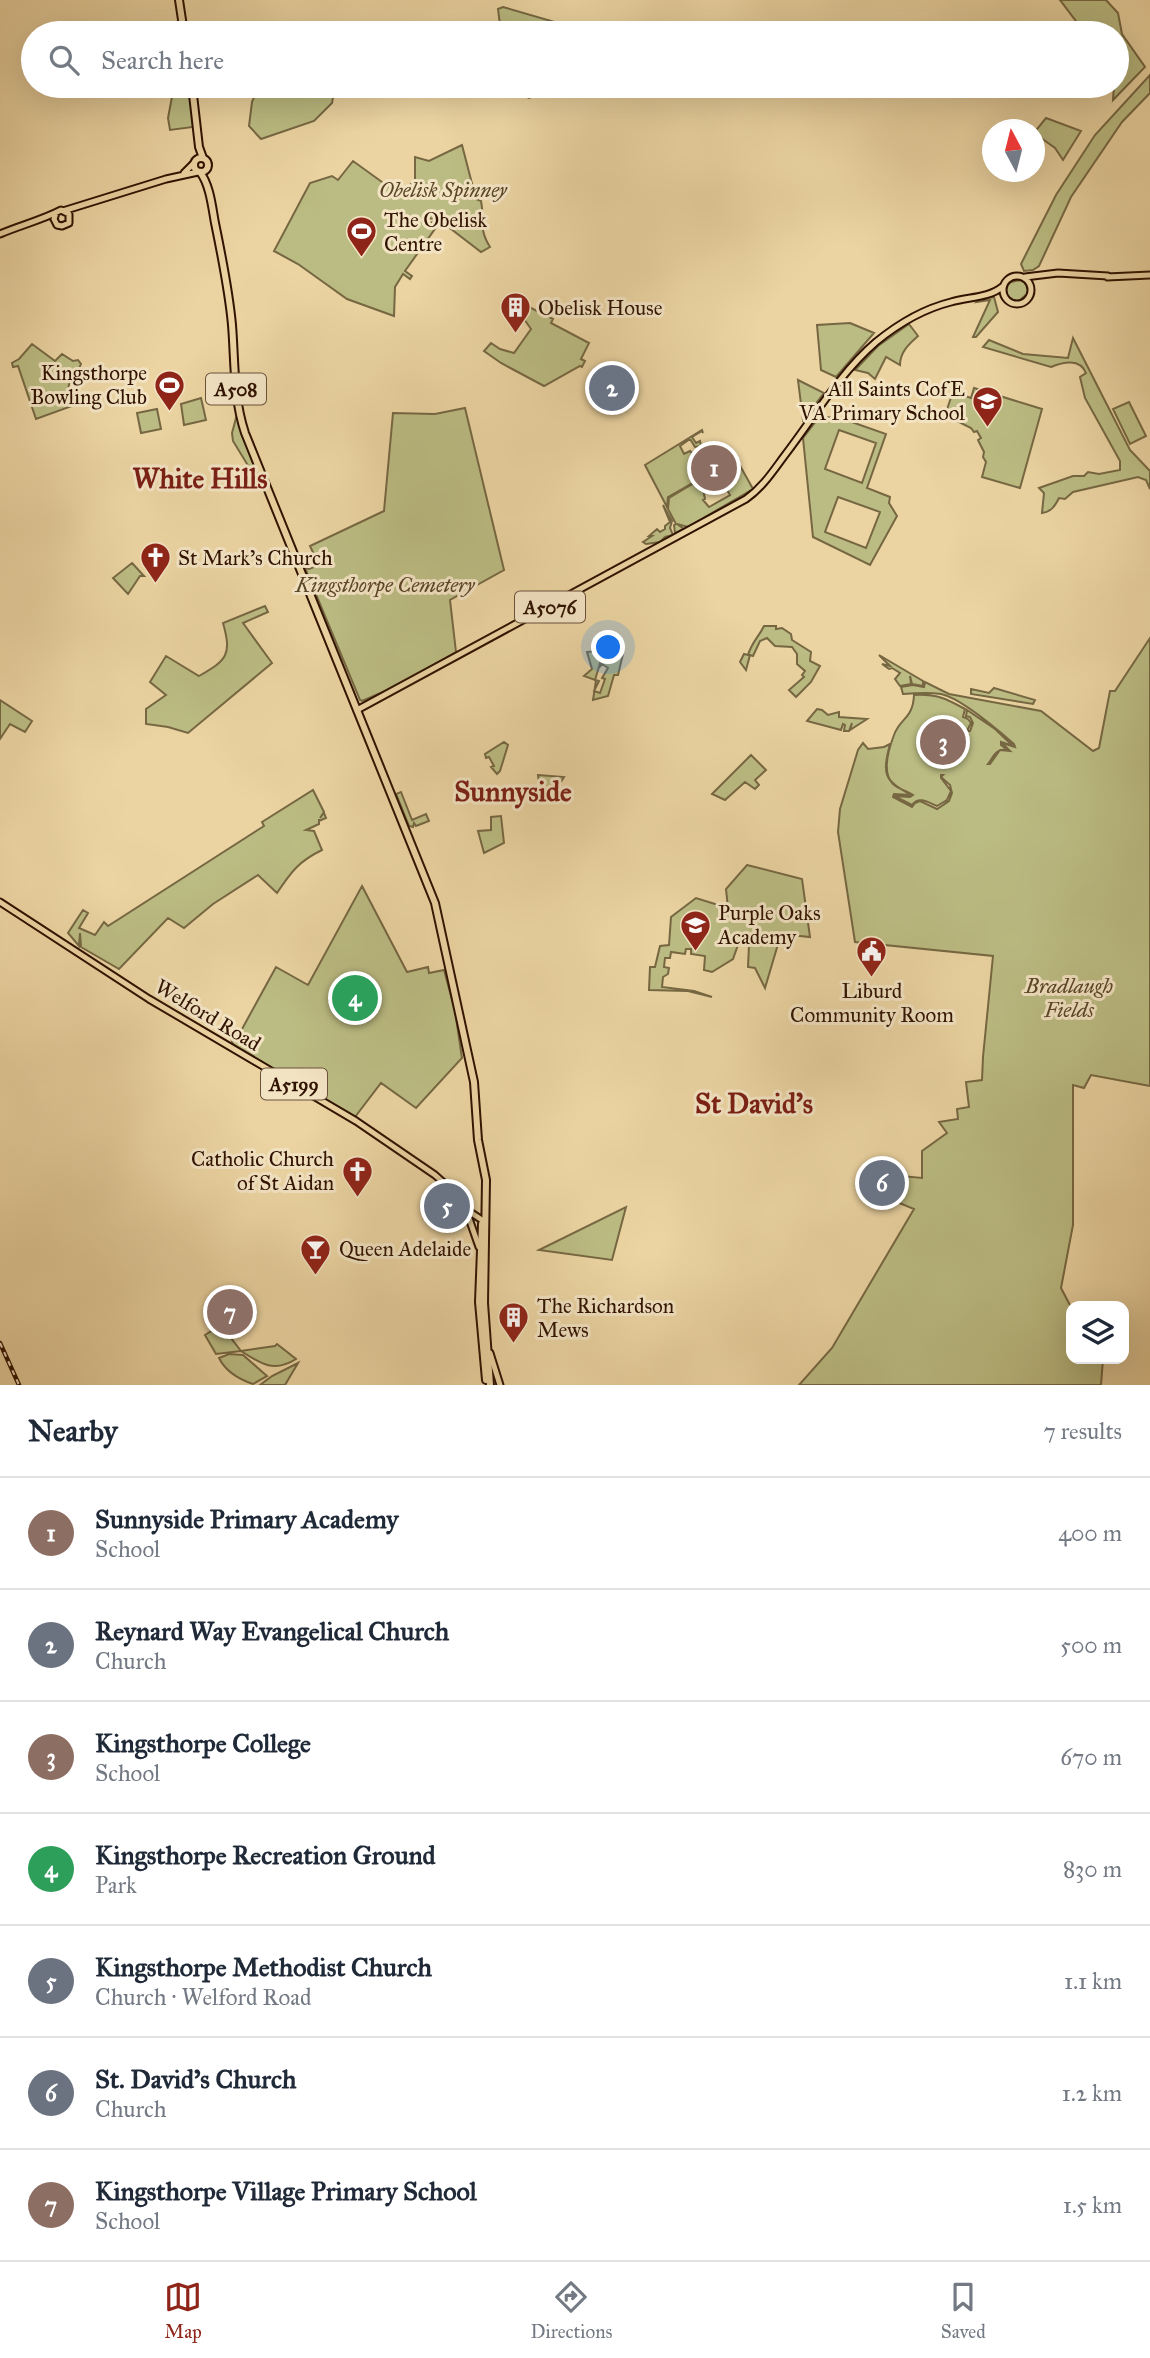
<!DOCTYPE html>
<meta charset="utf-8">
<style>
:root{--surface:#fff;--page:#f6f6f7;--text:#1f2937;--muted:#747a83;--line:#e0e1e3;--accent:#8f2418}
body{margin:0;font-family:"IM FELL Great Primer",serif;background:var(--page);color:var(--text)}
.controls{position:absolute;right:21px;bottom:21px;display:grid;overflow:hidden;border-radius:14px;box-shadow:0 7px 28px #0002}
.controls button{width:63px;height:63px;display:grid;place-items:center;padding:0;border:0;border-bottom:2px solid var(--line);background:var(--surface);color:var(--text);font:35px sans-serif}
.compass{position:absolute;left:982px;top:119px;width:63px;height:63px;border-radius:50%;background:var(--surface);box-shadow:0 7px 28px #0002;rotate:353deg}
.you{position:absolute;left:609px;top:648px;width:24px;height:24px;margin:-18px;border:5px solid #fff;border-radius:50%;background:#1a73e8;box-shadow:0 0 0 10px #1a73e833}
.badge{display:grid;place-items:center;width:46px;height:46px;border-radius:50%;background:var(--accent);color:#fff;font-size:23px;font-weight:700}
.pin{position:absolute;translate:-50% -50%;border:4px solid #fff;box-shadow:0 2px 7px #0006}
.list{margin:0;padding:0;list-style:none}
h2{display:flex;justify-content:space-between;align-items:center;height:91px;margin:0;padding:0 28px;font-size:30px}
h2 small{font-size:23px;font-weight:400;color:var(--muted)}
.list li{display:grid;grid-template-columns:46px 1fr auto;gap:21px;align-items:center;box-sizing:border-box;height:112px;padding:0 28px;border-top:2px solid var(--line)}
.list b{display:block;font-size:26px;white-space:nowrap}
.list p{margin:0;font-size:23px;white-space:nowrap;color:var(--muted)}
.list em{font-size:23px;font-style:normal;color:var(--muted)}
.icon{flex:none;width:38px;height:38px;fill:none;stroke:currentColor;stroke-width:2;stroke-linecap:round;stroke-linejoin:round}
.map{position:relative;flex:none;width:1150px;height:1385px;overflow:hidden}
.search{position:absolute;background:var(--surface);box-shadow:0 7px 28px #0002;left:21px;right:21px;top:21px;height:77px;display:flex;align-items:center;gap:18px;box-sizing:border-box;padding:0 24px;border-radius:38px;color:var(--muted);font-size:26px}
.sheet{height:875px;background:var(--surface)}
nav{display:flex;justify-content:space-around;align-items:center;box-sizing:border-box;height:98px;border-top:2px solid var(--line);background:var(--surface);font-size:19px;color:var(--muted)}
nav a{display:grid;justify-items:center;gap:4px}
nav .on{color:var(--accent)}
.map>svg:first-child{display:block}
.green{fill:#bbbc83;stroke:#766742;stroke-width:2;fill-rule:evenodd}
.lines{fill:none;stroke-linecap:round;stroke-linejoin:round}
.primary-casing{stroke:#301200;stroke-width:9}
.trunk-casing{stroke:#301200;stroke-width:10}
.primary{stroke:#ebd4a2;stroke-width:5}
.trunk{stroke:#ebd4a2;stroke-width:6}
.rail-casing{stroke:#301200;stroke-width:4.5}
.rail{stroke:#f2e3c3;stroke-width:2;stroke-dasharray:5;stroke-linecap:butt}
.labels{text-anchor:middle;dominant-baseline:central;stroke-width:6;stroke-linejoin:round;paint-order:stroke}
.shield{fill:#f2e3c3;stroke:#6a513a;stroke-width:2}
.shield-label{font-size:19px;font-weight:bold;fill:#301200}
.park-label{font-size:21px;font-style:italic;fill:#5a4527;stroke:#f2e3c3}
.poi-label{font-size:21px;fill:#301200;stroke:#f2e3c3;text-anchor:start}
.street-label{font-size:21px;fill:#301200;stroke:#f2e3c3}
.district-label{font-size:28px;font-weight:bold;fill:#7a1f14;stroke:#f2e3c3}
</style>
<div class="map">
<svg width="1150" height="1385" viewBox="0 0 1150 1385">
<rect width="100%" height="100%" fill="#ebd4a2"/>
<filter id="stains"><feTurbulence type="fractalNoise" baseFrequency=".00286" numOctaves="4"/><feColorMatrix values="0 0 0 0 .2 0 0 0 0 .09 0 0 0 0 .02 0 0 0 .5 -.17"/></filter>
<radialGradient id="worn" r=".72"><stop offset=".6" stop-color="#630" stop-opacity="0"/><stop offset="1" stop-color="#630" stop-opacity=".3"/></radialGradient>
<path class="green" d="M1060 0H1106L1118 13 1122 34 1145 67 1113 100 1114 86H1117V33H1085Z
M503 7 565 25 566 33H501L498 9Z
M1150 75V93L1122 122 1071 197 1039 266 1033 270 1024 271 1021 264 1056 195 1095 135Z
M174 86H190L193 127 170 130 168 118Z
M259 86H335L332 103 314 121 261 139 249 126 252 102Z
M475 86H556L529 98 511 89 476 92Z
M1046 118 1081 131 1063 160 1055 148 1037 135V129Z
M462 145 476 199 481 201C485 221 478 228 490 247L481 252 438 219 424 218 425 224 433 222 437 226 405 271 412 276 410 279 403 274 395 287 394 316 347 299 298 264 274 251 310 183 332 176 338 180 353 161 400 195 415 180V157L429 161Z
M1021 280 1029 285 1028 293 1019 301 1009 300 1004 294 1006 286 1011 282Z
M994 297 998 312 976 337H973L990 300 977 302 982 298Z
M519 302 553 319 551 323 589 343 581 359 585 361 582 367 580 366 544 386 501 363 484 351 491 343 500 349 514 353 531 329 515 306Z
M850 323 874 333 836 377 821 370 817 325Z
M909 324 918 336C909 344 900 352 900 365L886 357 875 379 868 373 855 370 878 346Z
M1073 338 1130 450 1150 471V489L1146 480 1138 477 1073 492 1065 499 1059 498C1055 506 1051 512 1042 513L1044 493 1039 488 1073 476H1084L1088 472 1099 474 1120 470V461L1085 398 1080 377 1086 373C1080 358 1063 362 1051 367L983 347 989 340 1023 354 1068 358Z
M32 344 55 361 62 354 73 361 78 360 81 364C73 386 63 376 72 406L36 419 18 366 13 367 12 363 19 359Z
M798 380 824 393 803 420Z
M974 388 1042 409 1020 488 982 477 986 462 983 457 984 452 978 440 981 438 977 431 974 432 971 428 945 415 953 392 971 398Z
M201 398 206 420 184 425 181 404Z
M1129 402 1146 436 1130 444 1113 409Z
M465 408 504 570 450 600 456 652 397 686 362 701 360 700 305 568 309 569 319 565 310 546 384 511 393 413 435 414Z
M157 409 161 429 141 433 137 413Z
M820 416 846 420 886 434 867 488 890 497 889 503 897 516 870 565 813 537 803 438ZM839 430 876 443 862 483 825 469ZM838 497 880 512 866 548 825 532Z
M236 418 238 420 263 490 233 441 232 433Z
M702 430 703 433 702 431 692 437 696 443 700 441 701 446 695 447 690 439 680 446 684 454 690 451 692 453 694 472 696 469 714 467 717 474V469L724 466 727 459 734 455 753 489 688 527 677 524 684 529 675 533 674 525 676 524 668 509 669 498 701 479 705 499 703 500 709 507 730 495 721 479 718 485 704 491 702 479 710 481V474L703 471V476H699L700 478 697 480 695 472 696 481 668 497 667 507 645 465Z
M663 505 672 521 670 528 673 535 665 537 660 542 646 544 643 542 652 536H649L657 529 660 532 665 529V526L670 522Z
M132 563 144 576H140L128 594 113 578Z
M265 606 268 612 243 623 272 663 188 733 168 727 146 724V709L166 695 150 682 166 656 199 676C227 660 232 655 223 623Z
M764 626H776V629L782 628 791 634 792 640 811 652 810 661 820 666 811 682 796 697 789 690 804 677 802 675 805 671 797 664V654L792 647 775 646 767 638 760 641 753 656 750 655 746 670 740 662 744 654 748 655C752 642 758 638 764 626Z
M1150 638V1086L1091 1075 1084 1088 1073 1085V1225L1061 1288 1071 1307V1359H1103L1101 1385H799L832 1348 914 1209 892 1200 894 1192 902 1191V1176L922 1178V1151L947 1133 939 1122 958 1119 957 1109 969 1107 966 1082 982 1080 983 1057 993 956 855 942 838 832 840 809 858 750 863 743 868 749 884 747 890 744C882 775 884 780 911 795L894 794 893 797 912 807 915 803 920 801 937 809 949 801 952 793 950 785 941 777 943 775H941V778L951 791 947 800 937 806C929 803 919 795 912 805L894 796 910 797 913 795C907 791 898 789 893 784 881 772 889 748 894 735 900 718 913 719 914 695 937 694 945 698 965 709L963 717 968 719 971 723 967 731H970L973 723 970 717 966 716 967 710 995 729 1013 746 1001 742V745L1009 751C996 746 993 758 988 764H990L1000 750 1010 751 1002 743 1015 747 1014 744C998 730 961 698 941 694 929 692 915 693 903 694L901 687 913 685 924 687 925 682 949 694 1041 711 1093 751 1099 748 1110 691H1115Z
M604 650 595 680 584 676 592 669 587 652Z
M605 650 623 654 618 675H614L608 696 593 700 596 680 599 681 594 691 600 693 605 679 602 678 608 668 602 664 599 668Z
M879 655 923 681V686L912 684 910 676 911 684 900 686 895 679 900 673 892 668 889 669 882 664 890 666Z
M994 688 1035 700 1033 704 971 694V689L989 693Z
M0 700 32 721 25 732 10 724 0 739Z
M817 709 822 710 828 715 839 712V717L867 719 850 730 852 723 849 731H844L845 725 843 724 841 730 807 721Z
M504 742 508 745 500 771 497 774 491 767 494 766 489 757 486 758 485 754Z
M751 755 766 770 755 780 759 785 755 789 745 782 725 800 712 794Z
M538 775 564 777 554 792 541 801 538 792 540 791Z
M313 790 324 812 320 818 324 813 326 818 319 821V819V824L306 830 314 831 322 850C299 861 291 872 277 893L258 875 213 904 184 928 168 918 119 969 81 947 80 933 79 946 68 933 83 910 88 913 79 928 95 935 104 922 108 926 264 826 262 822Z
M401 792 412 820 426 814 429 821 416 826 414 823 413 827 409 826 396 794Z
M501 816 504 843 484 853 478 831 491 830V817Z
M747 865 802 879 810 937 781 934 765 988 755 968 748 967 749 945 739 942 733 959 712 972 704 970 705 956 691 954V949H686L685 954 671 952 670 958H665L664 967 669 968 668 974 663 977 662 987 694 991 712 997 688 991 649 990 650 967H655L660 946 669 945 671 917 696 898 728 908 726 889Z
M362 886 407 972 428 967 429 973 444 970 455 1011 462 1058 416 1108 381 1083 355 1117 233 1045 231 1038 236 1040 276 967 308 985Z
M626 1207 612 1260 539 1250Z
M221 1325 241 1351 275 1346 277 1344 296 1359C274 1373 261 1364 241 1351L216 1354 205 1335Z
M229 1354 243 1355 267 1376 253 1384C238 1379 226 1372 219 1358Z
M298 1363 285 1385H260L272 1376Z"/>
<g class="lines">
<defs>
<path id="primary" d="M184 173 193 164
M63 211 166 179 198 172
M0 234C21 225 42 220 61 210L69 214V223L62 226 57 225 54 219 56 213
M1003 290a14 14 0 1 1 28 0a14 14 0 1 1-28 0Z
M1025 277 1058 273 1108 276
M1107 277 1150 275
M357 710 746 499C763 487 773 471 785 455 814 417 840 373 876 342 898 324 923 309 951 302 967 297 989 298 1002 287
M0 902 149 999 356 1121 435 1175 453 1191 470 1212 485 1222
M466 1210 479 1247
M490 1353 500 1385"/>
<path id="trunk" d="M179 0 184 33
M192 86 199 147 203 158
M194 165a7 7 0 1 1 14 0a7 7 0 1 1-14 0Z
M200 172C210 185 212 207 215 223 222 257 229 291 232 325 235 361 233 397 245 433L435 903 474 1082 478 1140 486 1180 484 1303 490 1385
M482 1224 479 1302 486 1380"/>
</defs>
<use href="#primary" class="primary-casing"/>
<use href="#trunk" class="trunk-casing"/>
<use href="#primary" class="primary"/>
<use href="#trunk" class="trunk"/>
<defs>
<path id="rail" d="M0 1343 19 1385"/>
</defs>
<use href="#rail" class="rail-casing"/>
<use href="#rail" class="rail"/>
</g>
<defs>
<symbol id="stadium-pin" viewBox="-11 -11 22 30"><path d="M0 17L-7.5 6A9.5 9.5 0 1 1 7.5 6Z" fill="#8f2418" stroke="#f2e3c3"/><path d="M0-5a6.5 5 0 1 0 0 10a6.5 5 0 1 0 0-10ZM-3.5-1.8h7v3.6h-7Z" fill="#fff"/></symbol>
<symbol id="building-pin" viewBox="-11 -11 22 30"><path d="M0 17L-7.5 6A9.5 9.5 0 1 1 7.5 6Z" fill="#8f2418" stroke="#f2e3c3"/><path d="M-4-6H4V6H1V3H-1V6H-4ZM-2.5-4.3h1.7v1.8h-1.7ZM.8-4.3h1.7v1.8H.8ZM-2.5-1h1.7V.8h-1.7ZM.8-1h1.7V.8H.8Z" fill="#fff"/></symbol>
<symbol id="school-pin" viewBox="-11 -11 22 30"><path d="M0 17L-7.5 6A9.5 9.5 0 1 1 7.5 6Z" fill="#8f2418" stroke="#f2e3c3"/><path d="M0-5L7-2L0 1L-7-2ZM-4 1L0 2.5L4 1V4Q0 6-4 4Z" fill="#fff"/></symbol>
<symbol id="church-pin" viewBox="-11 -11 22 30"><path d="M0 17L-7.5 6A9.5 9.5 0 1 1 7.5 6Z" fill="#8f2418" stroke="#f2e3c3"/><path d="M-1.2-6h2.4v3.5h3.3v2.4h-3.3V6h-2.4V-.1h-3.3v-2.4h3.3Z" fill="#fff"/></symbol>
<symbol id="civic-pin" viewBox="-11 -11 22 30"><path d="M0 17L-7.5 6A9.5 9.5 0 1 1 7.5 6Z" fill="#8f2418" stroke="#f2e3c3"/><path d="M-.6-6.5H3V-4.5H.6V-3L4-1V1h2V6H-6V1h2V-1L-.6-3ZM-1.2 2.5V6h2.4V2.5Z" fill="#fff"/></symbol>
<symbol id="bar-pin" viewBox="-11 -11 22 30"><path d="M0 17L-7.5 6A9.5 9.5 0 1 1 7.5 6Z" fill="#8f2418" stroke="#f2e3c3"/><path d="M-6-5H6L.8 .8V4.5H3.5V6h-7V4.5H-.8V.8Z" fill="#fff"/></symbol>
</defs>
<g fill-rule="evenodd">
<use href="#stadium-pin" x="344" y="214" width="35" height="47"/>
<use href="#building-pin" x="498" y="290" width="35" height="47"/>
<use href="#stadium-pin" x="152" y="368" width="35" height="47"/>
<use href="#school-pin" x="970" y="384" width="35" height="47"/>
<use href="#church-pin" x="138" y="540" width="35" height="47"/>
<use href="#school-pin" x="678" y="908" width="35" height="47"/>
<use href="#civic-pin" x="854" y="934" width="35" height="47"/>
<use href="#church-pin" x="340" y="1154" width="35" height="47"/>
<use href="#bar-pin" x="298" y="1232" width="35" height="47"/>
<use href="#building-pin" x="496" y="1300" width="35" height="47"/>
</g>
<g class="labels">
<g class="shield">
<rect x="206" y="373.5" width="60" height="31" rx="5"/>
<rect x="515" y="591.5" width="70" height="31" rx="5"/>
<rect x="261" y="1068.5" width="66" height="31" rx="5"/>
</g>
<g class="shield-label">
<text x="236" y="389">A508</text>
<text x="550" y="607">A5076</text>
<text x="294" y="1084">A5199</text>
</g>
<g class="park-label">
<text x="443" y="190">Obelisk Spinney</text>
<text x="385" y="585">Kingsthorpe Cemetery</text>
<text x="1069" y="986">Bradlaugh<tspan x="1069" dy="24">Fields</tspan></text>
</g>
<g class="poi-label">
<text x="384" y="220">The Obelisk<tspan x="384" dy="24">Centre</tspan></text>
<text x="538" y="308">Obelisk House</text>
<text x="147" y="373" text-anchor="end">Kingsthorpe<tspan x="147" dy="24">Bowling Club</tspan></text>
<text x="965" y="389" text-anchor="end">All Saints CofE<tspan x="965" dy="24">VA Primary School</tspan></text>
<text x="178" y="558">St Mark's Church</text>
<text x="718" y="913">Purple Oaks<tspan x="718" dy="24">Academy</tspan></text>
<text x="872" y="991" text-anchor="middle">Liburd<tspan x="872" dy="24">Community Room</tspan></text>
<text x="334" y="1159" text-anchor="end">Catholic Church<tspan x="334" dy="24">of St Aidan</tspan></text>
<text x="339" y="1249">Queen Adelaide</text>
<text x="537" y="1306">The Richardson<tspan x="537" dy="24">Mews</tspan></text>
</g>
<g class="street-label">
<text transform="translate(208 1015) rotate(31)">Welford Road</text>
</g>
<g class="district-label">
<text x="200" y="478">White Hills</text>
<text x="513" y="791">Sunnyside</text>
<text x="754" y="1103">St David's</text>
</g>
</g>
<rect width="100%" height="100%" filter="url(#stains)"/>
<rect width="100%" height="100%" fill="url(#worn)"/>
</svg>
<div class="controls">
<button><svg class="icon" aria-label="layers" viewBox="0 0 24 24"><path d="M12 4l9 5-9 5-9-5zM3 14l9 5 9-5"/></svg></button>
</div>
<svg class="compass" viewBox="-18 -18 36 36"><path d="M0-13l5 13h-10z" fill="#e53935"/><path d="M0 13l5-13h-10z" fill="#747a83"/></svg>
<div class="you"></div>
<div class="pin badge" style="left:714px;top:468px;background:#8d6e63">1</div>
<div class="pin badge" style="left:612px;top:388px;background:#6b7280">2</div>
<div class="pin badge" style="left:943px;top:742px;background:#8d6e63">3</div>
<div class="pin badge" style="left:355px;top:998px;background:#2e9e5b">4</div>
<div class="pin badge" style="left:447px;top:1206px;background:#6b7280">5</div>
<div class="pin badge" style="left:882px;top:1183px;background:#6b7280">6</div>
<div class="pin badge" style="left:230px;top:1312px;background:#8d6e63">7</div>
<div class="search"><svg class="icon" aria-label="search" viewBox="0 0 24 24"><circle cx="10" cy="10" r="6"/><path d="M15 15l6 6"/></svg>Search here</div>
</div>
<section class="sheet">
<h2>Nearby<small>7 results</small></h2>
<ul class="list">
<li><span class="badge" style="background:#8d6e63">1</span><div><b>Sunnyside Primary Academy</b><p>School</p></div><em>400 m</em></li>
<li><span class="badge" style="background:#6b7280">2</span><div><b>Reynard Way Evangelical Church</b><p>Church</p></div><em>500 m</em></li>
<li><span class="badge" style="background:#8d6e63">3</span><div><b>Kingsthorpe College</b><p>School</p></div><em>670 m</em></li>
<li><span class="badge" style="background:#2e9e5b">4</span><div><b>Kingsthorpe Recreation Ground</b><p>Park</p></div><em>830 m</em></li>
<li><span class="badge" style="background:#6b7280">5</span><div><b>Kingsthorpe Methodist Church</b><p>Church · Welford Road</p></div><em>1.1 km</em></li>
<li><span class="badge" style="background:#6b7280">6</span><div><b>St. David's Church</b><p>Church</p></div><em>1.2 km</em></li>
<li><span class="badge" style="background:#8d6e63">7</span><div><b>Kingsthorpe Village Primary School</b><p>School</p></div><em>1.5 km</em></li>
</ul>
</section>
<nav>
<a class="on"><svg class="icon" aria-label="map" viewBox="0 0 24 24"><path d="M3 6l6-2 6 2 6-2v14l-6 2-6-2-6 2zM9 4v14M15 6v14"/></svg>Map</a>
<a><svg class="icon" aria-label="directions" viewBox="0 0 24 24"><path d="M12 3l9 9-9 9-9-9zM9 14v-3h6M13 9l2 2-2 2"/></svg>Directions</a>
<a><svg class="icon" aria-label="saved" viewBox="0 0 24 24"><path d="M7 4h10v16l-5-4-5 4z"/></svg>Saved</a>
</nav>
